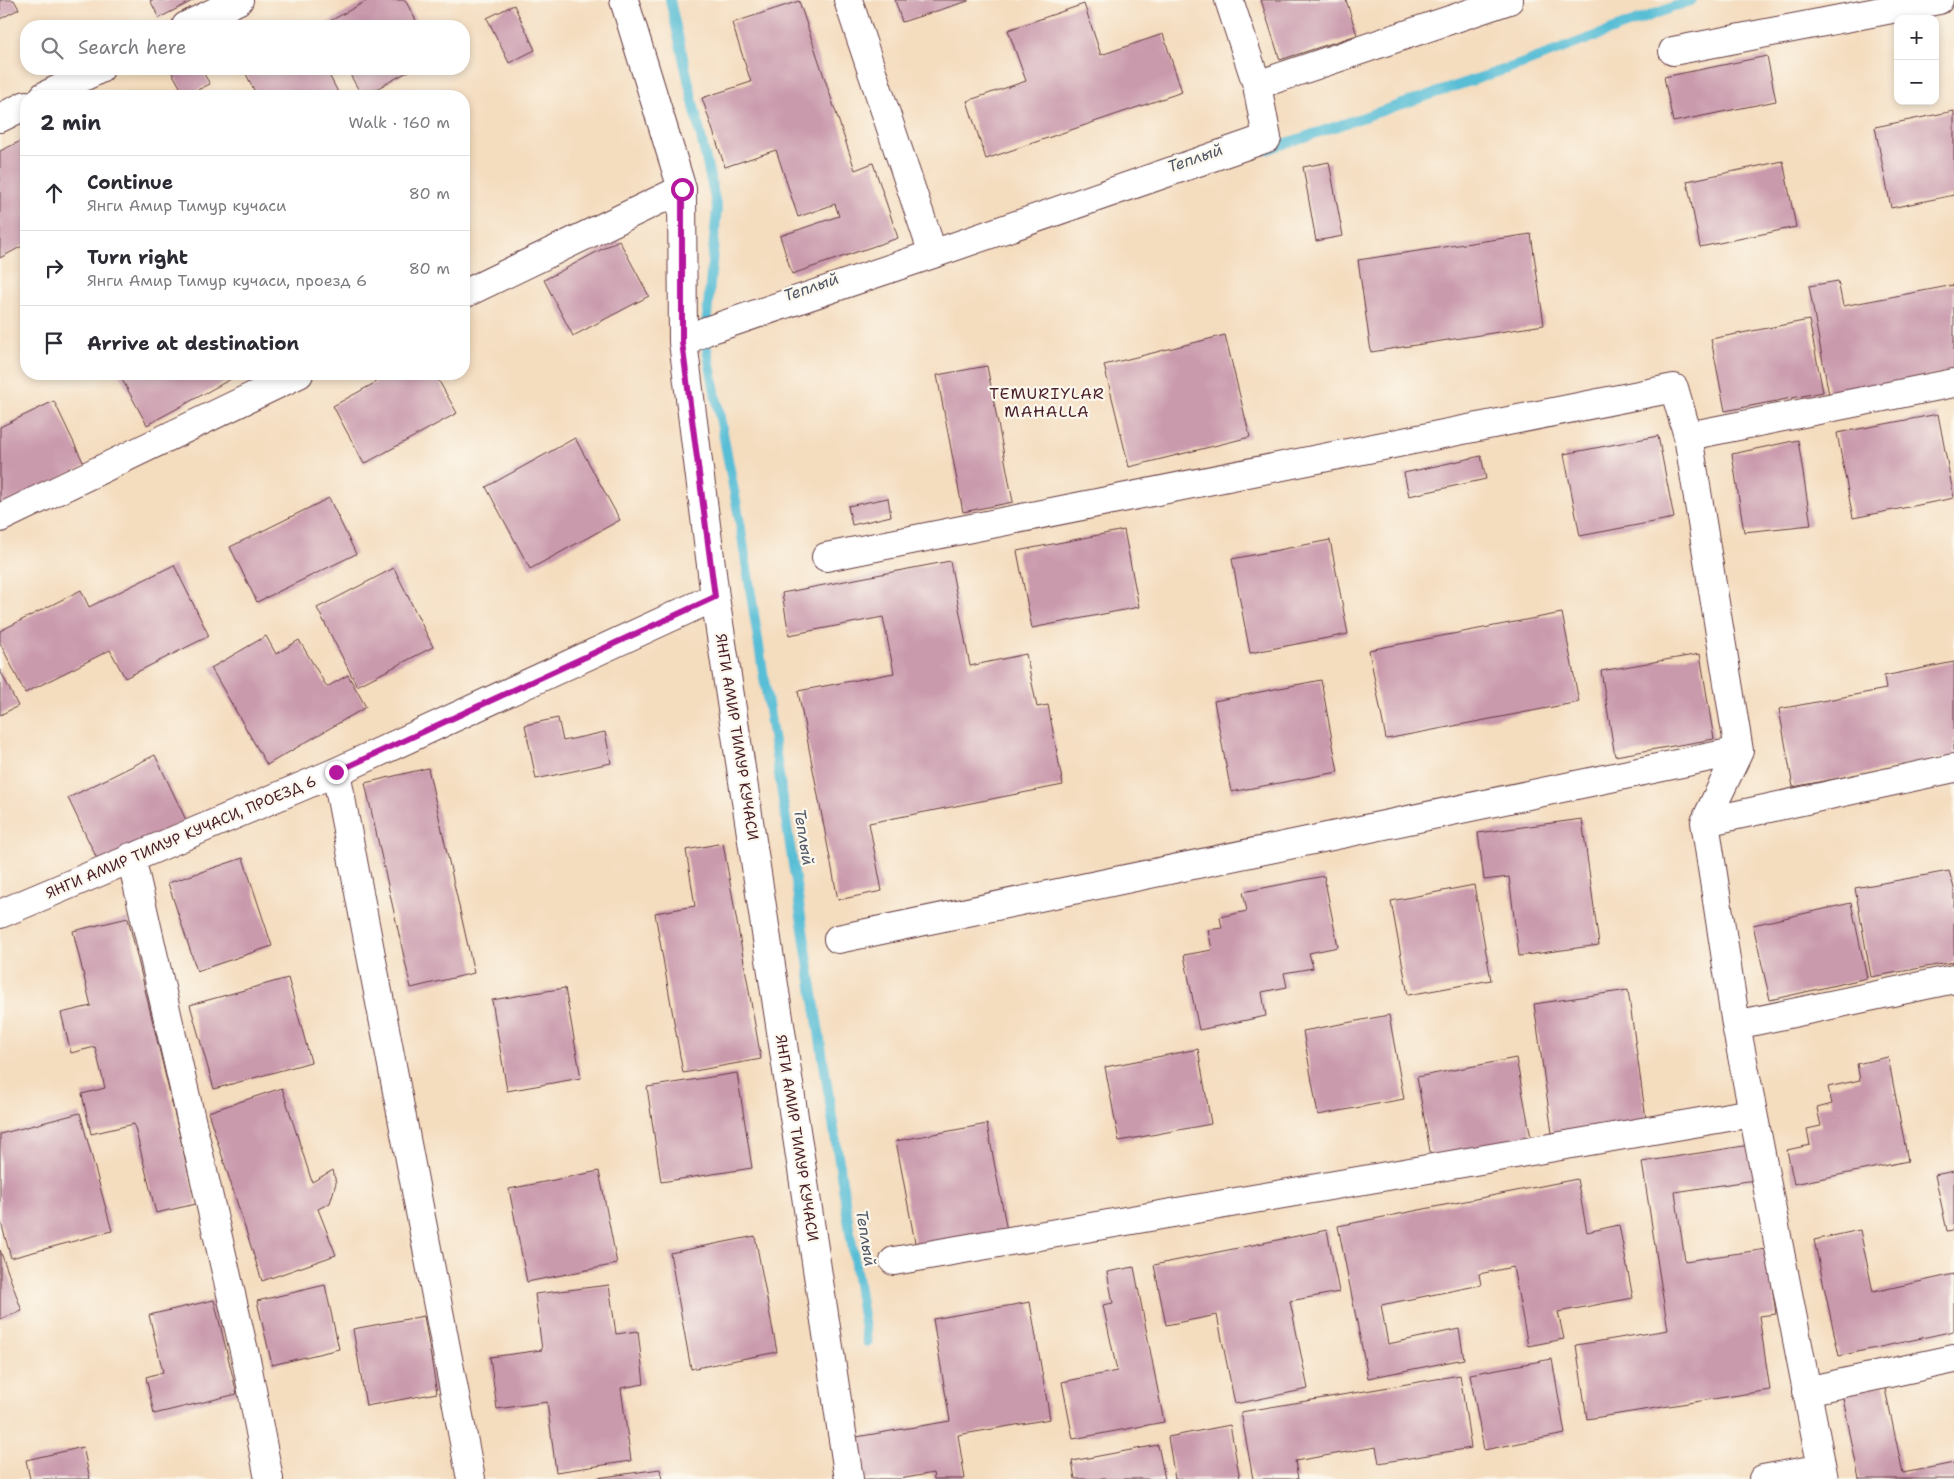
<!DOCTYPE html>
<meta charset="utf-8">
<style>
:root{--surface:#fff;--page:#f2f2f3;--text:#2b2b33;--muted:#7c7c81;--line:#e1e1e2}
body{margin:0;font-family:"Shantell Sans",sans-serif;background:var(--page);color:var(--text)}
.controls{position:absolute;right:15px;top:15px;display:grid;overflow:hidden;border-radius:10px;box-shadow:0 2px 8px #0003}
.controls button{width:45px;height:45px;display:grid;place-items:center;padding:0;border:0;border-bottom:1px solid var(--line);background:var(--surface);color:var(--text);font:25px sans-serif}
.stop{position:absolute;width:15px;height:15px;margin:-11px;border:4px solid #b5179e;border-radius:50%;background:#fff}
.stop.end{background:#b5179e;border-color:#fff;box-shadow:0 1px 5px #0008}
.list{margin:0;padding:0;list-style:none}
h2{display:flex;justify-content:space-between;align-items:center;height:65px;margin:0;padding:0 20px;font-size:21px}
h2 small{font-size:16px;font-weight:400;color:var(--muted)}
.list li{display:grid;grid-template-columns:32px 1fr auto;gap:15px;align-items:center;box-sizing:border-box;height:75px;padding:0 20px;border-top:1px solid var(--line)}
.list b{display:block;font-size:19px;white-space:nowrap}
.list p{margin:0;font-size:16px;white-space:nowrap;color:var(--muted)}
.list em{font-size:16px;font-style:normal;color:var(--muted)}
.icon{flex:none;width:28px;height:28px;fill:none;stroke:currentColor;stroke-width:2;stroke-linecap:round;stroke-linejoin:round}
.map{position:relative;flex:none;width:1954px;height:1479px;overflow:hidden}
.search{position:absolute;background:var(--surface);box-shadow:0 2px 8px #0003;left:20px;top:20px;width:450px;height:55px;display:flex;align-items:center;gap:12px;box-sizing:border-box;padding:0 18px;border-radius:20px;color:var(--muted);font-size:19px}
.panel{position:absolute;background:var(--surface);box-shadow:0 2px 8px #0003;left:20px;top:90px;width:450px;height:290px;border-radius:20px}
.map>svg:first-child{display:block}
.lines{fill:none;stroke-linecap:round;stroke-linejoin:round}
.stream{stroke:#58bed6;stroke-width:10}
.building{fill:#c999ac}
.minor-casing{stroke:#643b41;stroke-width:30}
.minor{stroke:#fff;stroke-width:28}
.route{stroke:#b5179e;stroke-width:6}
.labels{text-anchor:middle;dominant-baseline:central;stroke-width:4.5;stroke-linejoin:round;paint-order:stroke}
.street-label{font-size:15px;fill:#4a1f2b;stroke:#fbf7ec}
.water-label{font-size:16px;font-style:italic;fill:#4f5767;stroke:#fbf7ec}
.neighbourhood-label{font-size:16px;letter-spacing:1px;fill:#4a1f2b;stroke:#fbf7ec}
</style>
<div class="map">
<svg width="1954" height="1479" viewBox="0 0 1954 1479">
<rect width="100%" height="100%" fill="#fbf7ec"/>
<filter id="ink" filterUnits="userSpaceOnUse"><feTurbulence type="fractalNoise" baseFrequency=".02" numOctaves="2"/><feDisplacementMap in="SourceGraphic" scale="10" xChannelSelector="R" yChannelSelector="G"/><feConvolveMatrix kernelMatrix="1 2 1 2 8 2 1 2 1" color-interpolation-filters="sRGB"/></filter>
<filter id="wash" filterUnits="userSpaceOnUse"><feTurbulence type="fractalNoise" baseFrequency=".0096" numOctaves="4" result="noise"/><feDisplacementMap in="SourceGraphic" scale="20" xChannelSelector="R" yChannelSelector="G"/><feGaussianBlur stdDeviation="1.12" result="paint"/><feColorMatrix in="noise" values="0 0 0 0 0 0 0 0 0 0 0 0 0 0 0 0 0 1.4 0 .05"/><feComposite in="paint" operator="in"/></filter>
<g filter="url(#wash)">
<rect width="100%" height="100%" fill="#f4dcbe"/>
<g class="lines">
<path class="stream" d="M670 0 717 208 705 339 739 517 867 1342
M1266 150 1521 64 1692 0"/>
</g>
<g id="blocks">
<path class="building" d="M0 0H14L19 9 0 19Z
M150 0H194L159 18Z
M368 0H405L419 26H324L323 25Z
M895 0H968V1L902 22Z
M1261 0H1346L1357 35 1280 60Z
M799 1 855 170 873 163 898 238 792 274 780 236 839 216 835 204 798 217 776 150 725 167 702 98 751 82 732 23Z
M1084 4 1101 55 1163 34 1182 92 986 159 967 101 1026 81 1008 30Z
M514 5 535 50 509 63 487 18Z
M1767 56 1776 101 1673 122 1664 77Z
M170 69H201L210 84 185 96Z
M246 69H326L340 96H257L244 70Z
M347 69H413L363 96H362Z
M1954 111V195L1891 208 1875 127Z
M21 141 26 153V244L0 258V151Z
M1783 161 1796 227 1700 247 1687 181Z
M1329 162 1343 236 1316 241 1303 167Z
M1531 234 1544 325 1371 352 1358 260Z
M619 240 649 296 573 336 544 280Z
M1838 281 1843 306 1954 285V371L1829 395 1809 286Z
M1809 320 1823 392 1725 411 1711 339Z
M1225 335 1250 437 1129 467 1104 365Z
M987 366 1013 502 963 512 937 375Z
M119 374H240L147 425Z
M391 374H435L457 413 364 464 333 406Z
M54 401 85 466 0 507V427Z
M1938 414 1954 498 1853 518 1837 433Z
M1658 436 1674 518 1580 536 1564 454Z
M575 438 620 520 530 569 486 487Z
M1798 440 1811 525 1744 532 1732 454Z
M1481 456 1486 479 1409 496 1404 473Z
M329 498 356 554 257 602 230 547Z
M888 498 891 516 852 525 848 506Z
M1124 530 1139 607 1032 628 1017 551Z
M1330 540 1348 634 1250 653 1232 559Z
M950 561 970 666 1026 654 1037 707 1048 705 1063 785 869 823 882 891 838 900 798 691 894 673 883 617 789 635 782 593Z
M174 565 209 636 125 678 110 650 25 693 0 643V631L81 590 89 607Z
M394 568 433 647 357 686 317 608Z
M1562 613 1579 702 1386 739 1369 650Z
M266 636 276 654 299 640 327 687 348 675 366 707 267 765 211 668Z
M1700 654 1714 739 1615 756 1601 671Z
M1954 662V756L1793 787 1779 709 1886 689 1884 676Z
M0 670 18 706 0 715Z
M1321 680 1338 772 1231 792 1214 701Z
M558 718 563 741 605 732 611 763 536 779 525 725Z
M155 755 186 820 99 863 68 798Z
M428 768 474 973 411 988 365 783Z
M1582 819 1599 945 1519 956 1509 877 1484 880 1478 833Z
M723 843 761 1059 683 1073 655 913 695 906 686 850Z
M243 858 272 946 197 971 168 883Z
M1949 871 1954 888V962L1871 977 1855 888Z
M1324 876 1338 947 1309 953 1313 968 1284 973 1287 987 1262 992 1266 1016 1199 1030 1184 955 1212 950 1208 930 1222 928 1220 917 1247 911 1243 892Z
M1474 885 1491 980 1408 995 1391 901Z
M1851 903 1867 978 1770 1000 1753 925Z
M128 918 196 1204 156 1213 134 1124 91 1134 82 1094 105 1088 95 1047 71 1053 61 1013 91 1006 73 931Z
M288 978 311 1062 214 1089 190 1005Z
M565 988 581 1078 507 1091 492 1000Z
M1628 990 1647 1126 1553 1140 1534 1004Z
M1389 1015 1404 1099 1318 1115 1303 1031Z
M1198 1049 1211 1124 1119 1141 1105 1067Z
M1888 1057 1908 1161 1794 1184 1787 1150 1810 1145 1807 1129 1821 1126 1817 1108 1832 1104 1828 1087 1860 1080 1857 1064Z
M1516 1058 1531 1138 1431 1157 1417 1077Z
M737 1073 752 1168 661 1182 647 1087Z
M282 1088 312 1182 333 1170 336 1183 330 1203 318 1209 336 1255 262 1281 208 1112Z
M80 1113 112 1231 11 1258 0 1219V1134Z
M987 1124 1007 1231 916 1248 896 1141Z
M1750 1145 1755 1180 1675 1192 1685 1261 1767 1249 1776 1314 1759 1316 1770 1390 1587 1419 1576 1345 1668 1330 1642 1162Z
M599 1171 617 1264 527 1282 509 1189Z
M1954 1171V1230L1947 1231 1935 1175Z
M1577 1179 1587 1232 1619 1225 1633 1298 1558 1312 1564 1339 1528 1346 1513 1267 1479 1274 1481 1285 1381 1305 1388 1344 1459 1329 1464 1359 1368 1378 1338 1226Z
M1327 1230 1339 1292 1290 1301 1308 1389 1235 1404 1217 1315 1166 1325 1154 1265Z
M1860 1230 1873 1292 1954 1274V1331L1839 1356 1814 1240Z
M755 1236 777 1352 691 1369 670 1253Z
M0 1250 22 1311 0 1319Z
M1134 1267 1164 1422 1073 1439 1062 1382 1117 1371 1103 1305 1113 1303 1107 1272Z
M325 1285 339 1349 272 1365 257 1301Z
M609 1285 616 1334 638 1331 644 1384 621 1388 631 1461 556 1472 547 1402 497 1409 490 1357 542 1350 535 1294Z
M214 1300 237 1394 154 1414 146 1377 163 1372 149 1315Z
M1030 1302 1050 1419 958 1435 965 1479H934L933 1473 900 1479H863L856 1437 950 1421 933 1319Z
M424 1316 437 1393 366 1406 353 1329Z
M1552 1359 1565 1434 1484 1450 1470 1374Z
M1460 1375 1471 1448 1379 1463 1376 1447 1295 1461 1298 1479H1253L1241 1412Z
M1884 1384 1903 1473 1954 1463V1479H1859L1842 1393Z
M1230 1425 1240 1479H1175L1168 1437Z
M1158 1445 1165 1479H1075L1072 1461Z
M83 1447 90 1479H30L26 1460Z
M660 1469 662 1479H597V1478Z"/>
</g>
</g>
<g filter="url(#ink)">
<use href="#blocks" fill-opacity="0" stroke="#643b41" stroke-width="1"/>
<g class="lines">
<defs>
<path id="minor" d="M624 0 682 189 683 342 715 597 849 1479
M186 26 239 0
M1673 51 1939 0
M1257 85 1509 0
M44 96 100 69
M0 118 26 105
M933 254 1267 138 1257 85 1229 0
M464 294 682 189
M683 342 706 331 933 254 848 0
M1688 436 1739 751 1705 822 1736 1025 1824 1479
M0 518 299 374
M826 557 1674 388 1688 436 1954 383
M336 772 471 1479
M1705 822 1954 768
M131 857 247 1364 269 1479
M0 914 336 772 715 597
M838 939 1739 751
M1736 1025 1954 979
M894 1261 1752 1113
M1806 1391 1954 1359
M1763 1479 1822 1468"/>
</defs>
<use href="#minor" class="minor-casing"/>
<use href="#minor" class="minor"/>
</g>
</g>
<g class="lines" filter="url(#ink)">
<path class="route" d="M336 772 715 597 682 342V189"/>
</g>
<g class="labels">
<g class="street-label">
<text transform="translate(737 737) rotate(81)">ЯНГИ АМИР ТИМУР КУЧАСИ</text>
<text transform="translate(181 837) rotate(-23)">ЯНГИ АМИР ТИМУР КУЧАСИ, ПРОЕЗД 6</text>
<text transform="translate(797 1138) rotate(81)">ЯНГИ АМИР ТИМУР КУЧАСИ</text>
</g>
<g class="water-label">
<text transform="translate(1195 158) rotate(-19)">Теплый</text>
<text transform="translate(811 287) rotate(-19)">Теплый</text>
<text transform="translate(804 837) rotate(81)">Теплый</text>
<text transform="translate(866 1238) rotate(81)">Теплый</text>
</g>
<g class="neighbourhood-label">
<text x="1047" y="393">TEMURIYLAR<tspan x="1047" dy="18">MAHALLA</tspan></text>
</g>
</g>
</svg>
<div class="controls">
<button>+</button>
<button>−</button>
</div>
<div class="stop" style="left:682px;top:189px"></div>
<div class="stop end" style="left:336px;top:772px"></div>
<div class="search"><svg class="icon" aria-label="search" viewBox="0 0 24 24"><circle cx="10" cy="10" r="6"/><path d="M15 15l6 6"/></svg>Search here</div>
<section class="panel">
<h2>2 min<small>Walk · 160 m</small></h2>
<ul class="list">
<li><svg class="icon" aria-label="ahead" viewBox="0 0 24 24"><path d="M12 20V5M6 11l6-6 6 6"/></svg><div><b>Continue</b><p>Янги Амир Тимур кучаси</p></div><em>80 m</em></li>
<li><svg class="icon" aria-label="right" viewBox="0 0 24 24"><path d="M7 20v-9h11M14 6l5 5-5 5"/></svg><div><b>Turn right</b><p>Янги Амир Тимур кучаси, проезд 6</p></div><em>80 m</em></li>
<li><svg class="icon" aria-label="arrive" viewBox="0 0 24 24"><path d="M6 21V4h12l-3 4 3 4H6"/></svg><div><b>Arrive at destination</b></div></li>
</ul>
</section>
</div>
